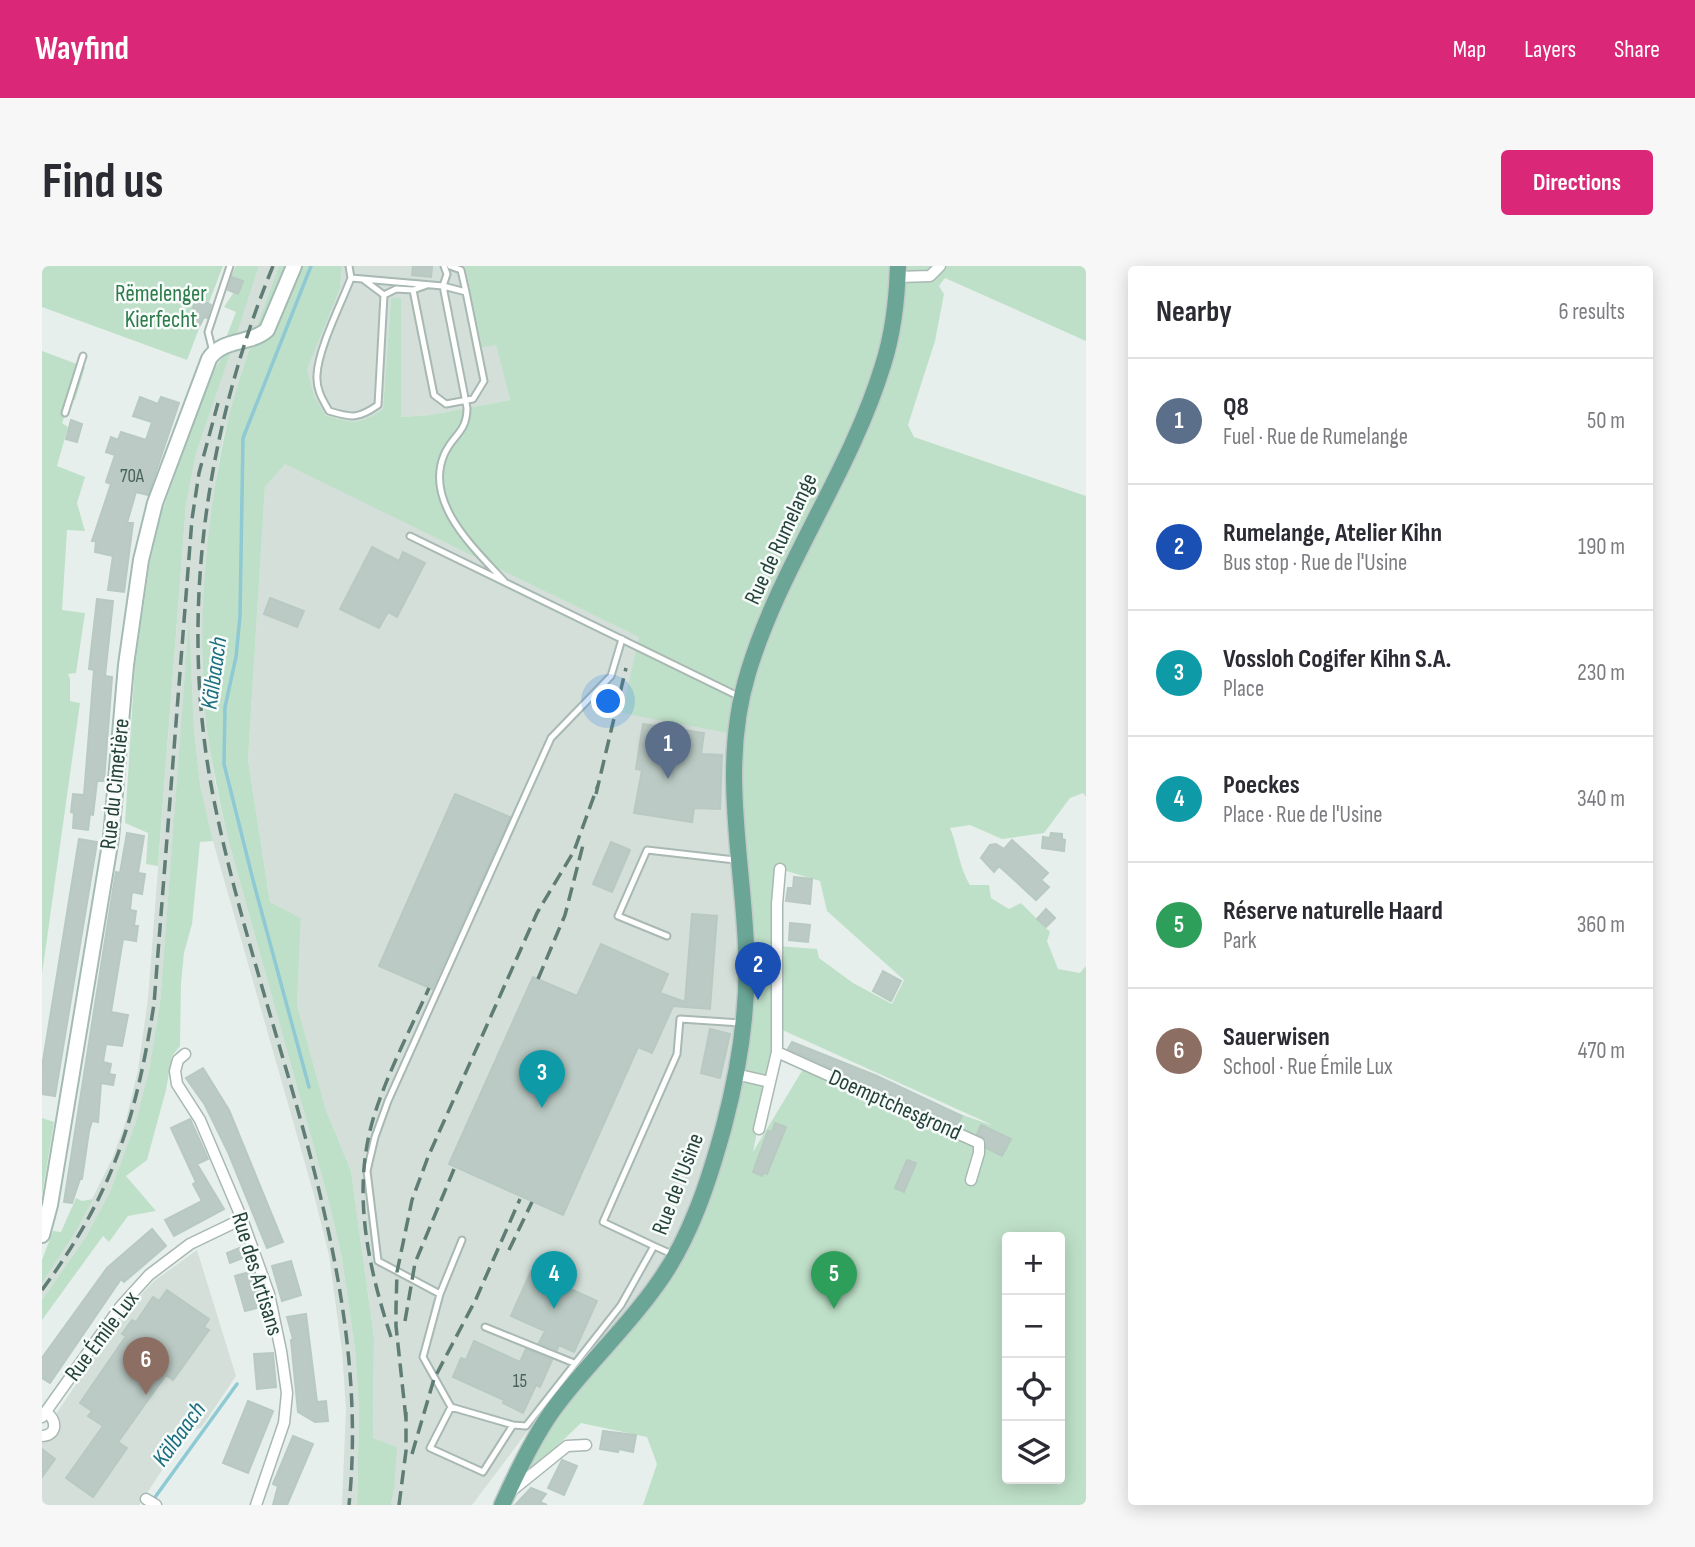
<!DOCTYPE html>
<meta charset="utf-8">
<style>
:root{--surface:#fff;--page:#f7f7f7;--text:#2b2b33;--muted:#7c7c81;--line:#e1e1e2;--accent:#db2777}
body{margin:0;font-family:"Sofia Sans Condensed",sans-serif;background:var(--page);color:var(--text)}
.controls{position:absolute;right:21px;bottom:21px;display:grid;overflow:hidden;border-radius:7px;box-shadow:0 4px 18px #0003}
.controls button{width:63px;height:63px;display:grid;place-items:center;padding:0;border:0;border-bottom:2px solid var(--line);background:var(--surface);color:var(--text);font:35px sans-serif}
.you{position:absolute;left:567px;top:436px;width:24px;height:24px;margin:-18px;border:5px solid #fff;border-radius:50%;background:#1a73e8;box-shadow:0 0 0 10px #1a73e833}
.badge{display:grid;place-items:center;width:46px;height:46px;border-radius:50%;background:var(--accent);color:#fff;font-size:23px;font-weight:700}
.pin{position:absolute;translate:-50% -58px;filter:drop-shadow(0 2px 4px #0008)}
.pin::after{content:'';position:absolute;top:37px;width:24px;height:21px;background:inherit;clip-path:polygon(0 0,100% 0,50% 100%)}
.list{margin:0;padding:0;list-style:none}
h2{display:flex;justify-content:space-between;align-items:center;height:91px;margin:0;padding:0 28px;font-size:30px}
h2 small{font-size:23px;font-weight:400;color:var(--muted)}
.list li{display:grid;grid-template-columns:46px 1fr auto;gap:21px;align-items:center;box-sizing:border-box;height:126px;padding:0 28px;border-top:2px solid var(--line)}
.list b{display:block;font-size:26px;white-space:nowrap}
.list p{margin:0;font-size:23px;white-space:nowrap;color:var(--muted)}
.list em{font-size:23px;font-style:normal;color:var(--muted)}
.icon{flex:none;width:38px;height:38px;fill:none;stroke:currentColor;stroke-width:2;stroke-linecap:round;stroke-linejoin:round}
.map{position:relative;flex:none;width:1044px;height:1239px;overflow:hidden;border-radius:7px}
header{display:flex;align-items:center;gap:42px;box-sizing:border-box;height:98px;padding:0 35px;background:var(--accent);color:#fff}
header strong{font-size:33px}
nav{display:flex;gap:38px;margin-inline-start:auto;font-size:24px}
.intro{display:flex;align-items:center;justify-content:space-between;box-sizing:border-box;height:168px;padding:0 42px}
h1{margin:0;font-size:49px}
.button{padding:18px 32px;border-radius:7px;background:var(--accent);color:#fff;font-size:24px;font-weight:700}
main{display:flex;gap:42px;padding:0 42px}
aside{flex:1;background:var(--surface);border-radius:7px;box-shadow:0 4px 18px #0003}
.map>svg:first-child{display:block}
.built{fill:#d4dfda}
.green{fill:#bfe0c8;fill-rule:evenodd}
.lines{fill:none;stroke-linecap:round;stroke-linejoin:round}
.stream{stroke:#8ec9d4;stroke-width:3.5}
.building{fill:#bbcac4;stroke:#b8c9c2;stroke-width:2}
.lane-casing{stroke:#a8b8b2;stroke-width:9}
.street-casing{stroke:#a8b8b2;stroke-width:13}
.secondary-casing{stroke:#a4bbb3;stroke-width:18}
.primary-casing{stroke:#c2cac8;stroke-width:19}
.lane{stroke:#fff;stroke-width:5}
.street{stroke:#fff;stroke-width:10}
.secondary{stroke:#fff;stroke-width:14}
.primary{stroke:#6aa596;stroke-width:16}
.rail{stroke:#5f7d75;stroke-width:3.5;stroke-dasharray:14 7;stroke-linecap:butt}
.labels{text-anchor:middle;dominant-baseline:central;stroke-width:5;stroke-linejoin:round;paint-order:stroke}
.number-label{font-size:19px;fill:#4a645c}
.park-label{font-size:23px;fill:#2d7a4b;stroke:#f7fbf9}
.street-label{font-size:23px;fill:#24423a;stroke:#f7fbf9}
.water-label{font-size:24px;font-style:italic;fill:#1c6f80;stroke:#f7fbf9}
</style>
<header>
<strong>Wayfind</strong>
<nav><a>Map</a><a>Layers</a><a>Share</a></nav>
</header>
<div class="intro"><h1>Find us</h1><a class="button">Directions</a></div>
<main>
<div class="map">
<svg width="1044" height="1239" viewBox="0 0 1044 1239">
<rect width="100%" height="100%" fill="#e6efeb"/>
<path class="built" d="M217 0H237L207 82 182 168 175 206 160 394 165 461 173 516 186 573 284 925 299 987 313 1083 317 1144 315 1239H300L304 1143 300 1085 287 989 272 929 171 575 158 518 152 463 147 362 118 737 107 804 93 858 67 928 43 972 0 1034V1017L33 967 70 893 83 858 96 804 106 733 144 239 154 188Z
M300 0H423L440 80 454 78 468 134 388 149 359 151V33H349L341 143 325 154 306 156 255 139 274 14 298 22Z
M243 197 598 371 692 468 704 680 693 808 633 990 503 1142 430 1239H349L352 1224 331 1172 332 1071 309 905 284 844 255 739 259 652 228 636 206 494 223 221Z
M155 984 194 1110 159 1162 146 1165 97 1239H0V1176L5 1175 14 1169 18 1158 14 1148 83 1046 112 1015Z"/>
<path class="green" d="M0 0H181L145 94 0 41Z
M194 0H217L194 70 184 72 194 46 182 41 192 26 196 28 201 15 189 10Z
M237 0H245L220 58 213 65Z
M260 0H300L298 22 265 103 272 130 283 149C310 157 317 160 341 143L349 32H359V151L388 149 468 134 454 79 440 81 423 0H1044V75L903 12 897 20 902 28 893 75 866 159 872 171 1044 230V531L1041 527 1028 532 1002 567 960 573 928 559 908 562C916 581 917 601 928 619H947L949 632 967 643 979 637 1008 666 1005 675 1016 703 1038 707 1044 700V1239H601L615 1198 605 1171 539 1157 484 1210 510 1145 588 1053 663 923 704 729 692 468 580 447 597 371 243 198 223 221 206 494 228 636 259 652 255 739 284 844 309 905 332 1071 331 1172 355 1181 352 1224 349 1239H315L317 1144 313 1083 299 987 284 925 186 573C178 537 170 500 165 463 154 372 163 262 182 172 188 141 199 110 208 80L227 73ZM738 603 778 615 785 645 862 714 850 738 811 717 777 692 775 683 735 680ZM736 762 948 858 949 859 766 795 711 886ZM965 971H1018V1213H965Z
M0 85 43 101 33 134 29 133 20 157 26 161 15 200 43 211 35 237 43 265 25 264 20 344 43 347 34 407 26 408 28 413V435L38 437 0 708Z
M184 85H189L154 188 144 239 116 600 104 598 106 567 83 557 93 399 108 295 120 245 171 105Z
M147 354 152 463 158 518 171 575 158 576 150 658 142 687 139 717 138 780 130 790 124 824 105 894 84 910 114 945 86 950 67 976 61 970 0 1054V1034L43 972 67 928 93 858 107 804 118 737Z
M0 852 12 856 0 929Z
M34 932 40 935 51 933 33 967 0 1017V994L11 965 19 966Z"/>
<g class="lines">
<path class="stream" d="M267 821 212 618 182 498 183 441 194 391 198 350 201 172 269 0
M111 1234 195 1118"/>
</g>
<path class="building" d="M371 0 390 1 389 11 370 9Z
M190 11 201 15 196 28 186 24Z
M155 32 169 39 165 52 162 51 158 59 146 55Z
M98 131 116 138 119 131 137 137 106 229 94 226 85 257H91L82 326 66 324 71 290 53 286 54 275H50L69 218 64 216 73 189 64 186 69 171 76 174 79 166 104 174 110 156 91 150Z
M29 154 40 158 35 176 24 173Z
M330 281 357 295 361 286 383 297 355 351 346 346 337 362 298 343Z
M228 332 262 345 255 361 222 348Z
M55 333 71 335 63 410 70 411 62 515H55L51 549 48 548 46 564 31 562 32 547 29 546 31 528 42 529 52 404 47 403Z
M601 458 662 467 659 488 680 489 678 543 652 542 650 556 592 547 600 504 594 503Z
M413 528 468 551 390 723 337 700Z
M85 567 102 570 96 607 103 608 100 628 90 626 88 644 94 645 92 660H96L94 675 81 673 69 746 86 749 80 780 64 778 61 796 69 798 67 808 73 809 71 819 59 817 56 856 50 855 47 865 40 913H38L30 937 22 936 71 624 74 606 78 607Z
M1009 567 1020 568V573L1023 574 1022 585 1000 582 1001 571 1008 572Z
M37 573 55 576 13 830 0 828V801Z
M970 574 1006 607 999 614 1007 621 994 634 957 600 952 606 939 592 948 579 954 578 962 583Z
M569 576 588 584 570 626 551 618Z
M752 611 770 613 768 638 744 635 746 622H751Z
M1004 643 1013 652 1004 661 995 653Z
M650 648 675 650 668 743 631 740 610 787 596 781 521 949 407 898 491 711 535 730 559 678 626 708 618 727 643 736Z
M748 657 768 659 766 676 747 674Z
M841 705 859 715 849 735 831 725Z
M668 763 688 768 678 812 659 807Z
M750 776 835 810 920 850 916 859 746 783Z
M161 802 187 844 241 976 225 982 186 886 163 839 144 812Z
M148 853 166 893 155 898 182 943 132 970 123 954 160 935 151 918 154 916 129 862Z
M733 857 744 861 725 908 722 906 720 910 711 906 726 865 730 866Z
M939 859 969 873 960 890 944 882 945 873 935 868Z
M865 894 874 897 862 926 853 922Z
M110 963 124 980 82 1016 79 1013 8 1117 0 1112V1092L65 1002Z
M202 980 206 990 188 997 185 987Z
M249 995 259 1029 240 1035 230 1000Z
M211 1005 222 1040 203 1045 193 1010Z
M489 1005 555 1035 532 1086 517 1079 515 1084 497 1077 503 1065 469 1050Z
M125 1024 167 1053 162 1061 167 1064 131 1114 124 1109 76 1176 85 1182 51 1231 24 1212 61 1160 46 1150 50 1145 38 1137 84 1070 80 1068 90 1054 94 1056 111 1031 117 1035Z
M264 1048 275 1136 284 1135 286 1155 273 1156 256 1146 249 1074 251 1073 245 1051Z
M432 1075 478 1096 484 1083 510 1094 498 1121 494 1119 481 1147 461 1137 462 1134 411 1111 419 1092 424 1094Z
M231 1087 234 1121 215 1123 212 1088Z
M206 1135 231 1145 206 1207 181 1197Z
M561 1165 594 1169 591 1186 577 1183 576 1186 558 1183Z
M251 1170 271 1178 245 1239H231L236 1220 231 1218Z
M0 1183 13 1193 0 1211Z
M520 1194 535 1200 522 1229 506 1222Z
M489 1222 504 1228 498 1236 505 1239H473Z"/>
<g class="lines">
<defs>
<path id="lane" d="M307 0 309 12 401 20 424 26 419 4 408 0
M402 0 405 8 401 20 425 142C425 167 410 169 402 189 382 237 433 283 462 315
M309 12C299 38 276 83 275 109 274 123 280 133 287 145 310 152 316 153 336 139L342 29 322 14
M385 19 371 24 392 129 404 138 431 133 442 115 424 26
M342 29 354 23 371 24
M171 86 166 66 188 0
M23 147 41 90
M368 270 698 431
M625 670 576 650 605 584 693 594
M612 980 561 956 635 788 638 753 699 757
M398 1028 420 974
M443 1061 532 1097
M409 1141 388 1182 441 1206 471 1159 409 1141 381 1091 398 1028 336 995 325 905 333 871 346 835 509 472 569 410 580 373
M471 1159 484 1160 579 1039 612 980 632 989"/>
<path id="street" d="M856 11 888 10 898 0
M735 786 937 877V887L929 914
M143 788 136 794 133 805 135 818 158 854 200 953 227 1028 239 1085 245 1127 242 1157 214 1239
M693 808 728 816
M717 863 735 786V638L738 603
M0 1151 79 1040 107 1009 148 978 200 953
M0 1170C16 1169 15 1154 4 1146
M468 1226 525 1180 544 1179
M104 1233 114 1239"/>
<path id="secondary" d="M0 969 8 939 69 572 84 399 99 294 113 237 167 93C180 72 208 79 225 64L252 0"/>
<path id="primary" d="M460 1239C474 1208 491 1172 511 1144 542 1101 583 1064 614 1020 648 974 667 915 682 860 697 803 707 739 704 680 700 587 678 499 706 407 738 300 808 207 841 99 851 68 855 33 856 0"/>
</defs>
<use href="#lane" class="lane-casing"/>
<use href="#street" class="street-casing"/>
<use href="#secondary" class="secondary-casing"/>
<use href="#primary" class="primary-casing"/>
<use href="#lane" class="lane"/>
<use href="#street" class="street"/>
<use href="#secondary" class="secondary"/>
<use href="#primary" class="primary"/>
<path class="rail" d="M231 0C160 173 135 366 175 549 224 778 331 1000 307 1239
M554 528 584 402
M496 713 523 649 541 579
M467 984 490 936
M0 1024C70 929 94 854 112 738L150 253 157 207 176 137
M363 1055 373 997 412 903
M349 1071C326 1000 309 925 332 850 346 806 368 764 387 722
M364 1153 354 1060V1042L355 1006 370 934 386 891 495 647 532 585 556 519
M370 1188 392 1113 434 1033 478 933
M357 1239 364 1185V1146"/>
</g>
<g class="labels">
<g class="number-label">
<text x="90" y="210">70A</text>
<text x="478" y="1115">15</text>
</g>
<g class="park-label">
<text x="119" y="28">Rëmelenger<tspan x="119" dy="26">Kierfecht</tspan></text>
</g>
<g class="street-label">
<text transform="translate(739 273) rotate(-65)">Rue de Rumelange</text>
<text transform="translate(73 518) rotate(-84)">Rue du Cimetière</text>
<text transform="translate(853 839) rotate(24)">Doemptchesgrond</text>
<text transform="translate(636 918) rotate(-69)">Rue de l'Usine</text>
<text transform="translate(215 1008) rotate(73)">Rue des Artisans</text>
<text transform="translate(60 1070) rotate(-53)">Rue Émile Lux</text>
</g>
<g class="water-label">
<text transform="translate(172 407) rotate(-82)">Kälbaach</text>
<text transform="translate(137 1168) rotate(-54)">Kälbaach</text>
</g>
</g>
</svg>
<div class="controls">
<button>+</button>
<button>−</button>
<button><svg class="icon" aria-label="locate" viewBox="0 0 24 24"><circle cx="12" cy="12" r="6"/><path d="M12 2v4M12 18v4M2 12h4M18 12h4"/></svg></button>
<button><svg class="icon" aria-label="layers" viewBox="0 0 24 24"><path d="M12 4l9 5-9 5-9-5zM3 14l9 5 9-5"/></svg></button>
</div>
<div class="you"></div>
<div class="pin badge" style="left:626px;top:513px;background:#5c6f8a">1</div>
<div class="pin badge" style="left:716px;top:734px;background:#1a4fb4">2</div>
<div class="pin badge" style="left:500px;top:842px;background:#0f9aa8">3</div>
<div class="pin badge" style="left:512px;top:1043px;background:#0f9aa8">4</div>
<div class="pin badge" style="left:792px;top:1043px;background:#2e9e5b">5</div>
<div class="pin badge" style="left:104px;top:1129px;background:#8d6e63">6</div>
</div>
<aside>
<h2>Nearby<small>6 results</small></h2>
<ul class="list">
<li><span class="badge" style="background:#5c6f8a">1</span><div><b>Q8</b><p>Fuel · Rue de Rumelange</p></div><em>50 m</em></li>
<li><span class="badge" style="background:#1a4fb4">2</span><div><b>Rumelange, Atelier Kihn</b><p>Bus stop · Rue de l'Usine</p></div><em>190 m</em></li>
<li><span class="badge" style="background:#0f9aa8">3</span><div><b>Vossloh Cogifer Kihn S.A.</b><p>Place</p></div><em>230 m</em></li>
<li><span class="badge" style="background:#0f9aa8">4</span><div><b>Poeckes</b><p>Place · Rue de l'Usine</p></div><em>340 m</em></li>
<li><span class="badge" style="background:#2e9e5b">5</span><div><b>Réserve naturelle Haard</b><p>Park</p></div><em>360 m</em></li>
<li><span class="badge" style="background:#8d6e63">6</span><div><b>Sauerwisen</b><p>School · Rue Émile Lux</p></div><em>470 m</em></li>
</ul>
</aside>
</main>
